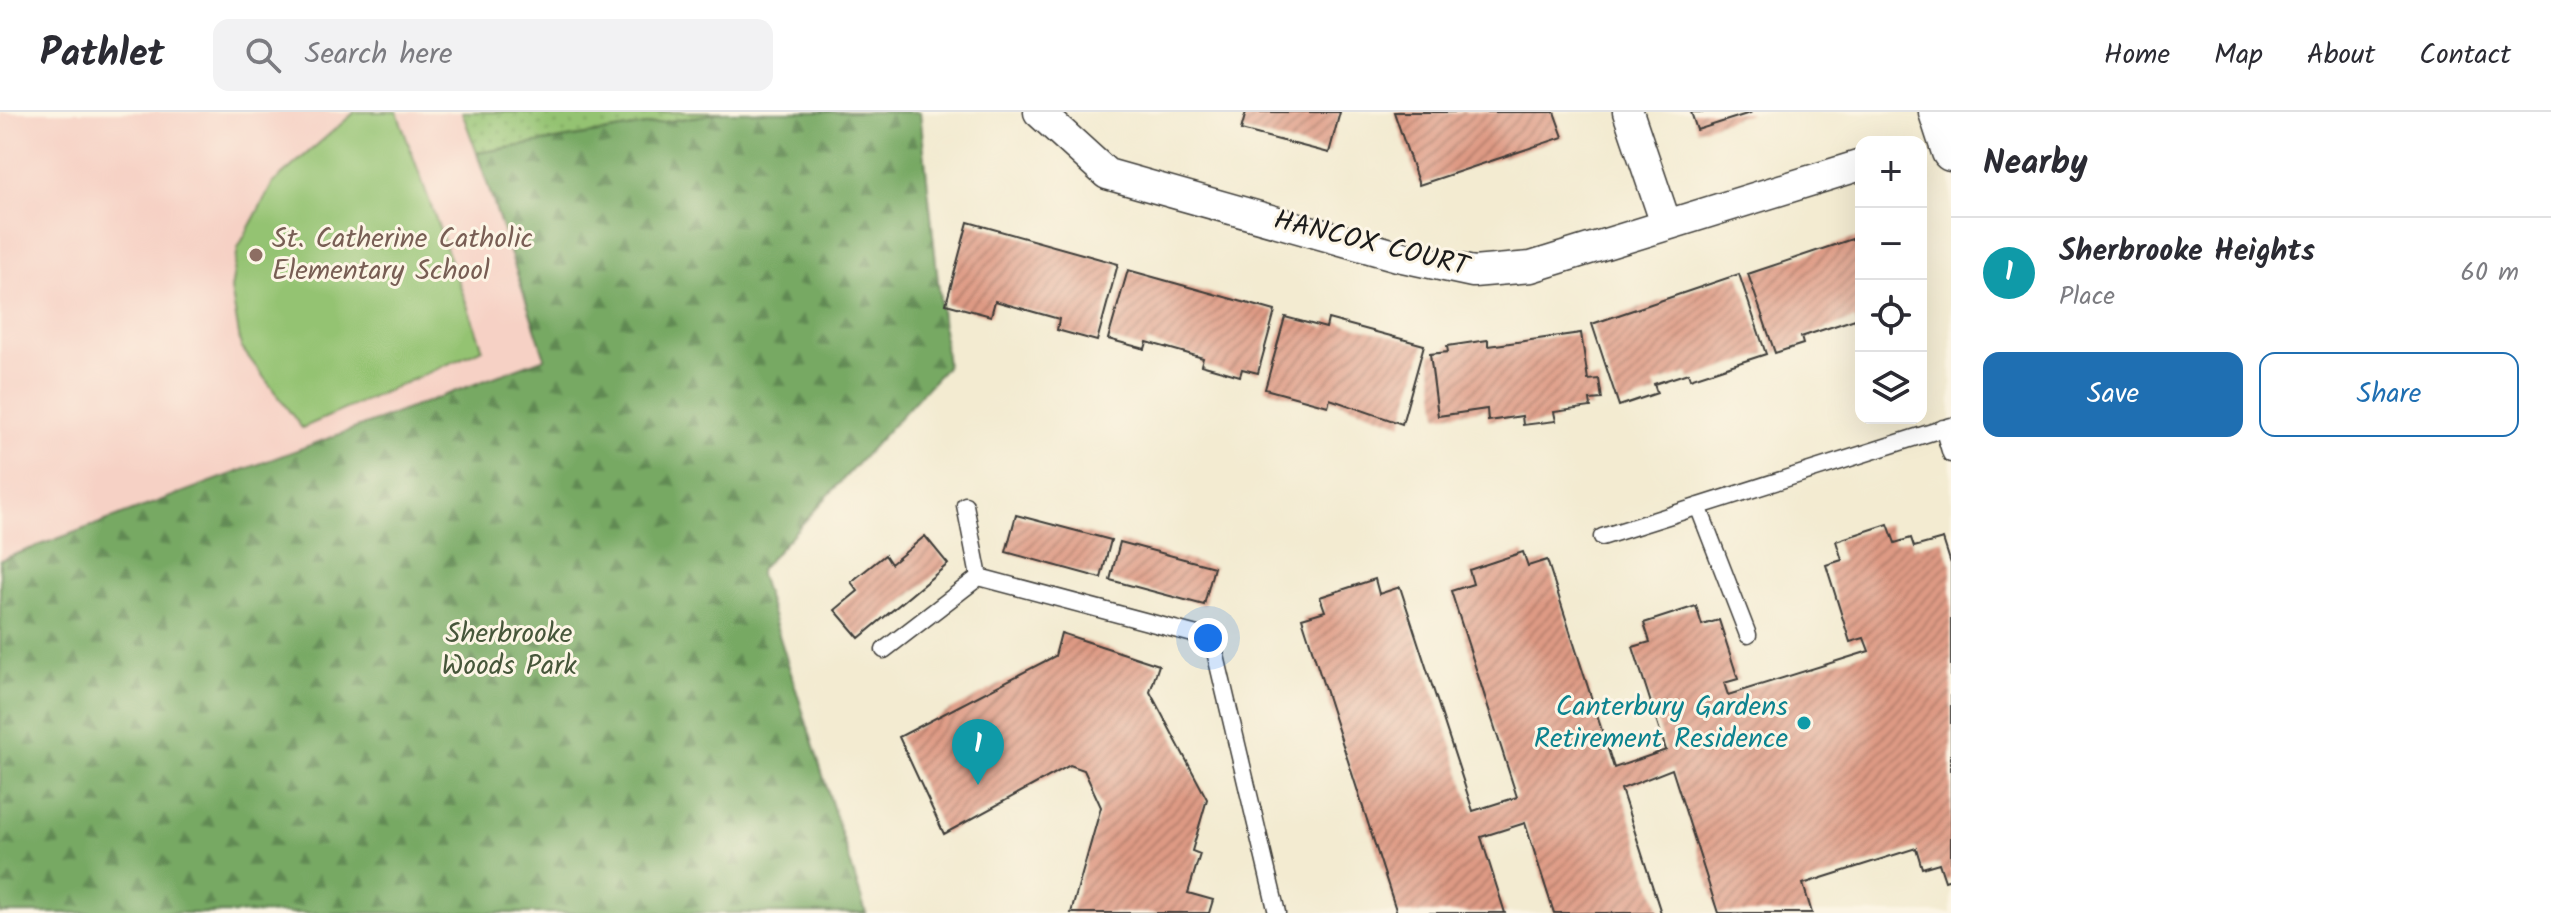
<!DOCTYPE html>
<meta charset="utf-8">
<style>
:root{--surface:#fff;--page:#f2f2f3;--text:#2b2b33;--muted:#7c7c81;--line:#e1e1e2;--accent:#1f6fb2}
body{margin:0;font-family:Kalam,sans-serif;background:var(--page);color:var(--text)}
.controls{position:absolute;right:24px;top:24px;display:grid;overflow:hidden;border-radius:16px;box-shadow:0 8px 32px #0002}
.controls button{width:72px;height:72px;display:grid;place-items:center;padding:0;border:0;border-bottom:2px solid var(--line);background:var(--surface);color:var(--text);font:40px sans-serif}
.you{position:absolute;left:1208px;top:526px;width:28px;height:28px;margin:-20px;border:6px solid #fff;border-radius:50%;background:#1a73e8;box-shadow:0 0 0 12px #1a73e833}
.badge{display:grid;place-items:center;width:52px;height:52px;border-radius:50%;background:var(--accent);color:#fff;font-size:26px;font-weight:700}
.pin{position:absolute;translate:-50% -66px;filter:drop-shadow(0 2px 4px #0008)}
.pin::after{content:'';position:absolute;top:42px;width:28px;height:24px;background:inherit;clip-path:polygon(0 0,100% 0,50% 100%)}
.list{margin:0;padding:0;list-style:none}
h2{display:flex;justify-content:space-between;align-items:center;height:104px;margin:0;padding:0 32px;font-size:34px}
h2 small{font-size:26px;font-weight:400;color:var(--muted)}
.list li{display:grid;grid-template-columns:52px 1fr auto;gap:24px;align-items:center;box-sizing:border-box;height:112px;padding:0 32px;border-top:2px solid var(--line)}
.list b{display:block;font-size:30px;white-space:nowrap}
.list p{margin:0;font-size:26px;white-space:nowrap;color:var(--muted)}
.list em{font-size:26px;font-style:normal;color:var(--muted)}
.actions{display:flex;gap:16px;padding:24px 32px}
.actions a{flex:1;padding:18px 0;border:2px solid var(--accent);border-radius:16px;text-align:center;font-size:28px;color:var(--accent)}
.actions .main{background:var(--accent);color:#fff}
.icon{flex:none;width:44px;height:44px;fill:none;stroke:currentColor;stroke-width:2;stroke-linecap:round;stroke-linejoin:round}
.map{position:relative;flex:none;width:1951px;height:801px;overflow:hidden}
header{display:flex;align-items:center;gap:48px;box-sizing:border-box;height:112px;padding:0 40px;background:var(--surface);border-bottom:2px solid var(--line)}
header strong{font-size:38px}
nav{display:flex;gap:44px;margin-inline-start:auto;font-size:28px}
.search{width:560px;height:72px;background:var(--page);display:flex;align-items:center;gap:20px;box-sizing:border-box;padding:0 28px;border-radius:16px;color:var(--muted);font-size:30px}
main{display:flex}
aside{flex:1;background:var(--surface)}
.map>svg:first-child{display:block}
.built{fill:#f6d1c5}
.grass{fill:url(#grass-dots);stroke:#587047;stroke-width:2}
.forest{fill:url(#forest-firs);stroke:#4a6240;stroke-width:2}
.pitch{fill:#94c372;stroke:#587047;stroke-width:2}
.building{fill:url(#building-hatch)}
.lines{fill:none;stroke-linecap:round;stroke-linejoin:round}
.service-casing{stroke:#3c3b37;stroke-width:19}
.minor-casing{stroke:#3c3b37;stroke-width:33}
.tertiary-casing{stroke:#3c3b37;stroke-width:41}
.service{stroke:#fff;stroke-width:16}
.minor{stroke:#fff;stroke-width:30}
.tertiary{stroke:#fff;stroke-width:38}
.education-dot{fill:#8d6e63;stroke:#fcf5e5;stroke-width:3}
.culture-dot{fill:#0f9aa8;stroke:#fcf5e5;stroke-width:3}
.labels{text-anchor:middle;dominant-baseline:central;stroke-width:6;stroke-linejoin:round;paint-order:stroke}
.education-label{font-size:28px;fill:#785e54;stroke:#fcf5e5;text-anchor:start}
.street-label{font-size:28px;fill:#1c1c1c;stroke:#fcf5e5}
.park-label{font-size:28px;fill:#46563a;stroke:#fcf5e5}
.culture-label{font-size:28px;fill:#0d838f;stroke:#fcf5e5;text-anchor:end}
</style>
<header>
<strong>Pathlet</strong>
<div class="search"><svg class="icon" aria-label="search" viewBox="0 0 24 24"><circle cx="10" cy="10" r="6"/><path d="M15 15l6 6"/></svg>Search here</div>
<nav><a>Home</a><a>Map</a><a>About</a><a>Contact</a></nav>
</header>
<main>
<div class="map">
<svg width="1951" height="801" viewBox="0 0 1951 801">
<defs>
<pattern id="grass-dots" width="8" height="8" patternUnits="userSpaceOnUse" patternTransform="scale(2)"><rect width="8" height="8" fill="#94c372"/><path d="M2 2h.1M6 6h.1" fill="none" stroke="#7fa762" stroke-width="1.8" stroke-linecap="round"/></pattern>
<pattern id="forest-firs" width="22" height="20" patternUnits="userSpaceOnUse" patternTransform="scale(2)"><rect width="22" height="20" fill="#77a964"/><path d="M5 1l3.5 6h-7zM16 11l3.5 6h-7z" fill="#618952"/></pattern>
<pattern id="building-hatch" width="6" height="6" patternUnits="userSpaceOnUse" patternTransform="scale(2)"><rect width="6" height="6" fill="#de9a84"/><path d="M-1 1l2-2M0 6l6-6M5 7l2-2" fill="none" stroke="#b37d6b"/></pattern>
</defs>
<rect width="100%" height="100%" fill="#fcf5e5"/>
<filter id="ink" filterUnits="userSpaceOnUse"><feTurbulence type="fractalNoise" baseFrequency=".0125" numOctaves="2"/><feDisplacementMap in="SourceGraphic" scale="16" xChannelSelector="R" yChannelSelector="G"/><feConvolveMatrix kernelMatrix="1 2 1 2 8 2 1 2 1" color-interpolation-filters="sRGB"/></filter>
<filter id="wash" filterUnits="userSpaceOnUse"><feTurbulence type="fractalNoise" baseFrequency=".006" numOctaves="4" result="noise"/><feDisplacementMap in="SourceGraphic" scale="32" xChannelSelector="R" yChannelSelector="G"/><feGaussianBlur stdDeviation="1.8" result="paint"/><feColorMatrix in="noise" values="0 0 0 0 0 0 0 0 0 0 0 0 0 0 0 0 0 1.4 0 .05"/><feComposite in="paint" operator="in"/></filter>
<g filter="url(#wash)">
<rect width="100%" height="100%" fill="#f3ebd1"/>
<path class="built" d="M0 0H462L546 246 0 448Z"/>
<path class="grass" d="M462 0H724L477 41Z"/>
<path class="forest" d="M724 0H920L947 254 759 459 866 801H0V448L545 246 477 41Z"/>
<path class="pitch" d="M355 0H397L483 237 302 316 241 235 231 177 238 136 273 71Z"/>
<g id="blocks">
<path class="building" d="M1246 0H1340L1329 41 1241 18Z
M1394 0H1554L1563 25 1419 73Z
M1691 0H1749L1750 1 1697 18Z
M968 110 1118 152 1097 229 1057 218 1059 207 995 189 991 204 946 192Z
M1861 124V214L1857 215 1855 207 1801 225 1803 232 1775 241 1748 162Z
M1128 158 1275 199 1258 261 1242 257 1240 264 1201 253 1203 246 1147 230 1145 237 1108 227Z
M1739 162 1766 242 1690 267 1688 261 1654 272 1657 281 1619 294 1592 212Z
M1285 205 1326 216 1328 207 1424 233 1402 312 1330 287 1328 294 1265 277Z
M1581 221 1588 268 1599 267 1602 287 1590 288 1591 295 1554 300 1556 309 1523 313 1522 304 1488 309 1487 297 1438 304 1430 242 1448 240 1447 234 1488 228V234Z
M1016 403 1111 428 1101 466 1006 440Z
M1888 412 1895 431 1911 426 1914 435 1943 427 1951 452V767L1945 769 1939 751 1922 756 1916 736 1803 772 1812 801H1718L1672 657 1621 677 1661 801H1554L1525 711 1481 725 1505 801H1397L1302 506 1325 499 1320 485 1375 467 1379 482 1400 475 1473 699 1517 685 1451 479 1473 472 1469 458 1523 440 1528 454 1547 448 1614 656 1666 638 1633 535 1650 530 1644 511 1696 494 1702 513 1719 508 1738 567 1724 571 1728 583 1869 539 1864 526 1850 530 1826 453 1842 448 1836 429Z
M925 424 948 452 859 526 835 498 858 479 851 470 885 443 891 452Z
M1120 430 1214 455 1204 493 1110 468Z
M1061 521 1159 553 1150 580 1207 687 1192 739 1200 742 1188 781 1213 788 1209 801H1071L1101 695 1084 658 1070 653 944 722 899 625 1055 544Z"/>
</g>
</g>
<g filter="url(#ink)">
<use href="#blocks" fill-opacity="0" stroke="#3c3b37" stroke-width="2"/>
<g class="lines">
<defs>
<path id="service" d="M1943 316 1951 342
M1698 394 1748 523
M1602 425 1951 314
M979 465 1212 527 1277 801
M884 538 979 465 965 393"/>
<path id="minor" d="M1039 0 1107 62 1398 144 1473 160 1531 155 1861 53
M1628 0 1666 112"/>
<path id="tertiary" d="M1938 0 1951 40"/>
</defs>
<use href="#service" class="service-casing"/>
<use href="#minor" class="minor-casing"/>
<use href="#tertiary" class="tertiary-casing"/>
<use href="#service" class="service"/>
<use href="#minor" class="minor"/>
<use href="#tertiary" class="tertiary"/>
</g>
</g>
<circle class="education-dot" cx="256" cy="143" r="8"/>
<circle class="culture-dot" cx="1804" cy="611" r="8"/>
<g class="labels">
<g class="education-label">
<text x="272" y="127">St. Catherine Catholic<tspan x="272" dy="32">Elementary School</tspan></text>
</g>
<g class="street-label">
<text transform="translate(1371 132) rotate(14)">HANCOX COURT</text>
</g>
<g class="park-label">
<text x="509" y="522">Sherbrooke<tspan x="509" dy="32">Woods Park</tspan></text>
</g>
<g class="culture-label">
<text x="1788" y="595">Canterbury Gardens<tspan x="1788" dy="32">Retirement Residence</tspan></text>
</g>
</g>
</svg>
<div class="controls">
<button>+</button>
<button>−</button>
<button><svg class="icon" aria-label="locate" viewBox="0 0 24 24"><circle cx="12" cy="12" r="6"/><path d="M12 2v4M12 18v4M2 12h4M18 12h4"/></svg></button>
<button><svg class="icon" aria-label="layers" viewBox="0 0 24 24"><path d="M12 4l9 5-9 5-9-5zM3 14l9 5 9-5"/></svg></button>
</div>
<div class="you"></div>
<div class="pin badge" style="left:978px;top:673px;background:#0f9aa8">1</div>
</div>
<aside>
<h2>Nearby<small></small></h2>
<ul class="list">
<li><span class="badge" style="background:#0f9aa8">1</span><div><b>Sherbrooke Heights</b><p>Place</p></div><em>60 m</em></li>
</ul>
<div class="actions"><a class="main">Save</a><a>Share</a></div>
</aside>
</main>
